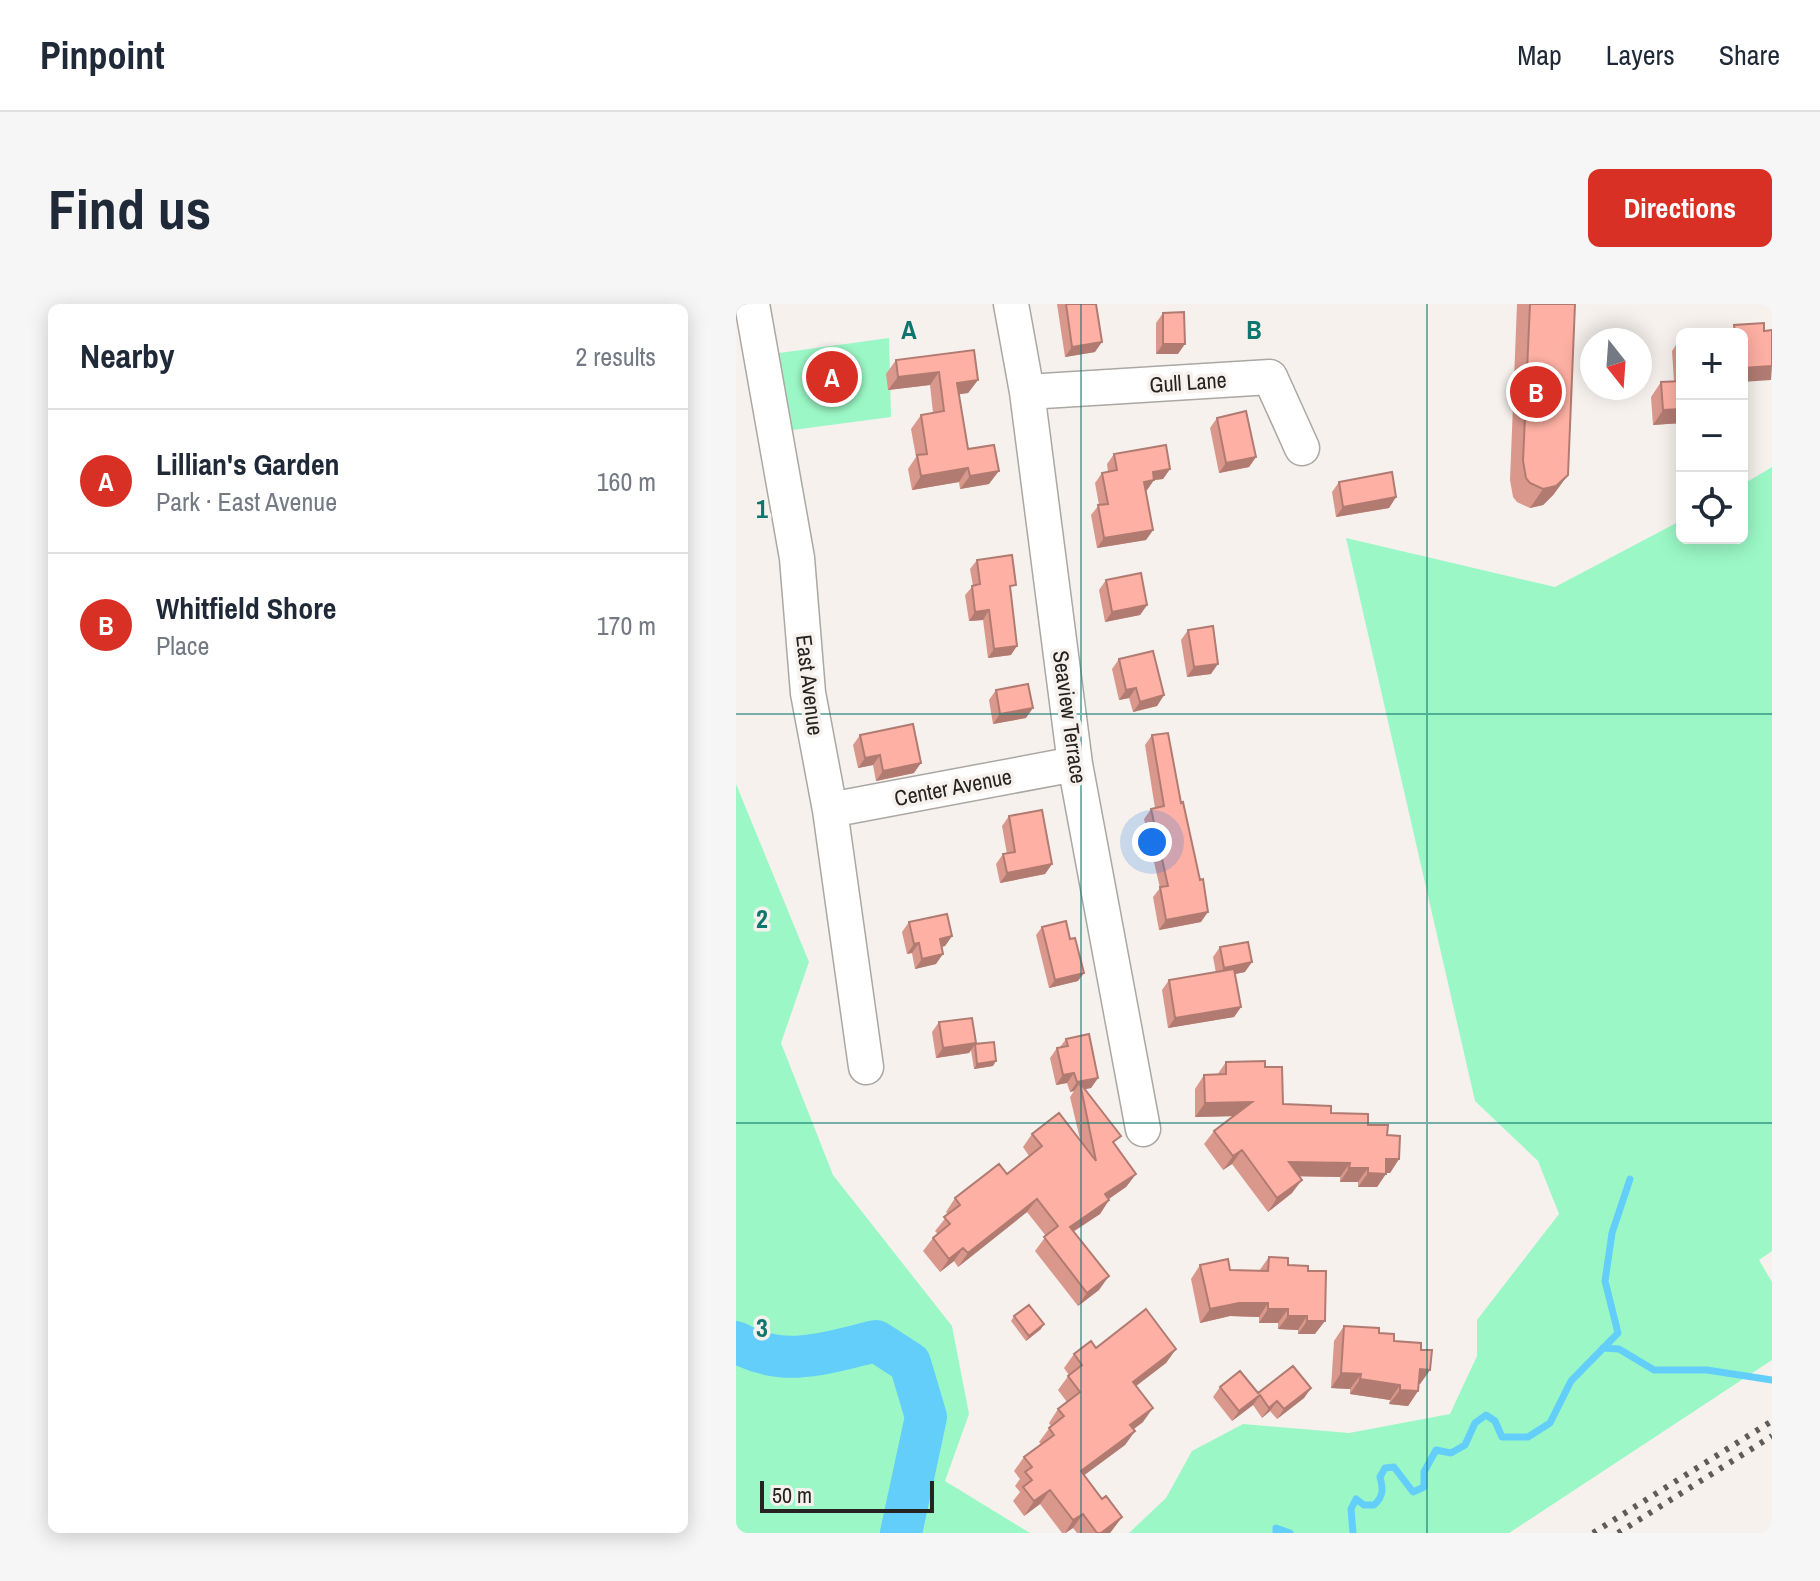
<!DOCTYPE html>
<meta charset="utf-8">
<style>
:root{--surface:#fff;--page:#f6f6f7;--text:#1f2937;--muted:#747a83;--line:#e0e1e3;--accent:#d93025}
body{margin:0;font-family:"Archivo Narrow",sans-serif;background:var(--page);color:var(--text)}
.controls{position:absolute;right:24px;top:24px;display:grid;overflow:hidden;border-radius:12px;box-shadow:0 4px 20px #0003}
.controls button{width:72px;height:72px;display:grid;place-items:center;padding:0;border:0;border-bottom:2px solid var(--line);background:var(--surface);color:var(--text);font:40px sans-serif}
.compass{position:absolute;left:844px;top:24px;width:72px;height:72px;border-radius:50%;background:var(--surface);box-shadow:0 4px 20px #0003;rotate:163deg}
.scale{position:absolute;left:24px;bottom:20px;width:174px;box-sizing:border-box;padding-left:8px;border:4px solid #262422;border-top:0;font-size:22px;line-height:28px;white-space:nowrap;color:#262422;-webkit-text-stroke:6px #f6f1ed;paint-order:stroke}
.you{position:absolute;left:416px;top:538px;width:28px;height:28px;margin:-20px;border:6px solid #fff;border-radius:50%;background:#1a73e8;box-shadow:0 0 0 12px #1a73e833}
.badge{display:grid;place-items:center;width:52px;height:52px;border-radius:50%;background:var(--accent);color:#fff;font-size:26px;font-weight:700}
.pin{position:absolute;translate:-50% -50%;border:4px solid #fff;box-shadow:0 2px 8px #0006}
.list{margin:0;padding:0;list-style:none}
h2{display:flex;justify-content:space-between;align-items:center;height:104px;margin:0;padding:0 32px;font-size:34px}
h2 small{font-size:26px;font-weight:400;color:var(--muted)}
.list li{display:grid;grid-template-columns:52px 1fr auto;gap:24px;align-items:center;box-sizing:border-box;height:144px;padding:0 32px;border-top:2px solid var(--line)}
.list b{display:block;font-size:30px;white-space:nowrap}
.list p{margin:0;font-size:26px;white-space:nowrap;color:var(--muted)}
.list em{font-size:26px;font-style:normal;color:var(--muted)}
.icon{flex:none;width:44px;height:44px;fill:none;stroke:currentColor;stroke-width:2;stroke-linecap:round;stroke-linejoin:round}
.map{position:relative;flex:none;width:1036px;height:1229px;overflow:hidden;border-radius:12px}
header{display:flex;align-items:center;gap:48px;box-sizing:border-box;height:112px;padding:0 40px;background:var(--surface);border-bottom:2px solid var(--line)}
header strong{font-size:38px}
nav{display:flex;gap:44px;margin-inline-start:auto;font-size:28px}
.intro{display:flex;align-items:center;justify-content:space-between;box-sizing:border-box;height:192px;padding:0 48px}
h1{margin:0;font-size:56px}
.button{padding:20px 36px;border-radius:12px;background:var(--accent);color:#fff;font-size:28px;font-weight:700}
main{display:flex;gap:48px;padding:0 48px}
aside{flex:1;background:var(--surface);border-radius:12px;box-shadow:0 4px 20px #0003}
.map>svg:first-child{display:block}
.green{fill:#9bf8c6}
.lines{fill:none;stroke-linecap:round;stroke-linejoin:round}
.stream{stroke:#64cefb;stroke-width:7}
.river{stroke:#64cefb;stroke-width:42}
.minor-casing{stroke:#aba7a3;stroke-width:37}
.minor{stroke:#fff;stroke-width:34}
.rail{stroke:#5e5b59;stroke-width:6;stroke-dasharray:4 8;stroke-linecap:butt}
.wall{fill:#da978c}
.shaded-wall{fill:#b17b72}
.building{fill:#fdb0a3;stroke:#b17b72;stroke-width:2}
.grid{fill:none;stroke:#0f766e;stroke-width:2;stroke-opacity:0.55}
.labels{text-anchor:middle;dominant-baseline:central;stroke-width:7;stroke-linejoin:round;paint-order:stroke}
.street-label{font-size:22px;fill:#262422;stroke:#f6f1ed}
.grid-label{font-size:26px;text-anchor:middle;font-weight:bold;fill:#0f766e;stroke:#f6f1ed;stroke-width:7;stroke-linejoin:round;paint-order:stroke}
</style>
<header>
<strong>Pinpoint</strong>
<nav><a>Map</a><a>Layers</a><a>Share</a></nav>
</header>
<div class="intro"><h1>Find us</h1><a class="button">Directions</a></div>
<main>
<aside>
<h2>Nearby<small>2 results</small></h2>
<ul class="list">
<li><span class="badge">A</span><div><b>Lillian's Garden</b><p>Park · East Avenue</p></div><em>160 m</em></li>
<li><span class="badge">B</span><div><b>Whitfield Shore</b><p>Place</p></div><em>170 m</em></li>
</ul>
</aside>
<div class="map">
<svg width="1036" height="1229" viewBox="0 0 1036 1229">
<rect width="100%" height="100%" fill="#f6f1ed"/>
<path class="green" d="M153 34 155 113 49 127 36 50Z
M1036 163V947L1023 956 1036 978V1056L773 1229H393L430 1194 456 1147 507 1120 613 1129 714 1110 741 1052V1016L823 910 802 857 739 797 610 234 819 283 946 216V234H1006V181Z
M0 480 73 658 45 739 97 871 216 1022 233 1110 209 1177 294 1229H0Z"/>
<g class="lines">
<path class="stream" d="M867 1044 883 1045 918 1066H971L1036 1076
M540 1229V1224L554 1229
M617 1229 615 1205 620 1195 628 1201H638C648 1192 647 1185 644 1173L649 1164 658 1163 677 1188 688 1183V1168L700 1146 715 1149 729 1141 739 1119 750 1111 759 1117 766 1133H792L814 1119 835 1077 882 1029 869 977 876 929 894 875"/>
<path class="river" d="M0 1038C48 1065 90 1049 140 1037L174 1059 190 1113 165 1229"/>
<defs>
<path id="minor" d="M16 0 61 254 72 389 94 506 130 763
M275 0 291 88 339 460 407 825
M291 88 534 73 566 144
M94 506 339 460"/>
</defs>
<use href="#minor" class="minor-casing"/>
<use href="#minor" class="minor"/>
<path class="rail" d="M857 1229 1036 1117
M882 1229 1036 1132"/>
</g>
<path class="wall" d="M321 0H360L359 48 329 53Z
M781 0H839L818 190 807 201 794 204 781 198 777 193 774 176Z
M427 9 442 50H420V19Z
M946 32V117L945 119 917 121 915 93 925 78 938 77 936 47Z
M160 56 242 76 232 89 223 90 232 145 253 180 224 185 223 178 176 186 172 165 180 153 175 125 185 111 197 109 194 81 152 86 150 70Z
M481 114 520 153 513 163 483 169 474 124Z
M378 150 434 165 427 175 418 176 411 186 410 187 417 226 410 236 361 244 355 211 363 201 359 179 366 169 372 168 371 160Z
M603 178 660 193 653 204 600 213 596 188Z
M241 256 275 288V351L252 354 247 316 233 317 229 291 237 282 234 265Z
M370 276 411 301 404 311 369 318 363 286Z
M452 326 475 370 451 373 445 336Z
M383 355 428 391 421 402 397 408 393 394 383 396 376 365Z
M260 386 290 414 257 420 253 396Z
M124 431 178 469 140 477 137 461 122 464 117 441Z
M416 431 465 618 423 626 417 593 424 584 408 515 415 505 419 504 409 441Z
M273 512 316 560 309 570 264 579 260 560 267 550H271L266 522Z
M173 618 216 632 209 642 205 643 200 660 179 665 176 649 171 650 166 628Z
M306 623 342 677 313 684 300 631Z
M484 643 509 668 499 670 505 703 498 713 432 724 426 686 433 676 480 669 477 653Z
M203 718 240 739 233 749 200 754 196 728Z
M330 735 362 774 355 784 348 785 379 840 400 870 390 883 372 895 373 896 364 910 337 928 363 986 342 1002 299 947 310 932 291 908 222 963 218 957 204 968 187 947 197 934 202 930 199 927 212 911 210 908 219 894 271 870 293 852 287 843 296 830 344 835 334 793 338 787 334 788 331 779 320 781 314 754 321 744 324 743Z
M239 740 257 762 238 765 235 746Z
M490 758 529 763 547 800 595 809 632 821 651 831 663 855 654 869H650L641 883H622V878H604V873L563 872 556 889 532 908 496 860 487 866 468 840 478 827 497 812 459 813V785L468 771H481Z
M533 953 552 961 572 967 579 1030H562V1026L542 1025V1019H523V1013L494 1012 464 1019 455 975 464 961 494 966 523 967Z
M278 1012 305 1025 290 1037 275 1017Z
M608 1022 643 1029 658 1037 685 1046 694 1066 684 1080H683L682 1087 672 1102 653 1100 654 1096 614 1090V1085L595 1084 598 1037Z
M360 1044 440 1045 430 1059 400 1082 407 1118 398 1125 399 1127 389 1141 348 1171 366 1195 386 1213 374 1229H341L337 1224 330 1229H326L304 1200 288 1212 277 1197 284 1188 279 1182 284 1175 278 1167 288 1153 305 1140 303 1138 315 1122 313 1119 322 1105 331 1098 322 1086 333 1071 328 1064 338 1050Z
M484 1083 522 1089 575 1084 568 1094 541 1115 534 1107 526 1114 517 1101 496 1117 477 1093Z"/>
<path class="shaded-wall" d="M366 38 359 48 329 53 336 43Z
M427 40H449L442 50H420Z
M1036 62 1035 76 1006 78V64Z
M203 68 194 81 152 86 162 73Z
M242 76 232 89 211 92 221 79Z
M946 105V117L945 119 917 121 927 106Z
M520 153 513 163 483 169 490 159Z
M232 164 223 178 176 186 185 172Z
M434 165 427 175 418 176 411 186 401 188 417 168Z
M263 167 253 180 224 185 234 172Z
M832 171 818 190 807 201 794 204 807 185Z
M660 193 653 204 600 213 607 203Z
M417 226 410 236 361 244 368 234Z
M411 301 404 311 369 318 376 308Z
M253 306 247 316 233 317 239 308Z
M281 342 275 351 252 354 258 345Z
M482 360 475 370 451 373 458 363Z
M400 384 393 394 383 396 390 386Z
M428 391 421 402 397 408 404 398Z
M297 404 290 414 257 420 264 410Z
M144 451 137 461 122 464 129 454Z
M185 459 178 469 140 477 147 467Z
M316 560 309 570 264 579 271 569Z
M472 608 465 618 423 626 430 616Z
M216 632 209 642 197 645 204 635Z
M183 639 176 649 171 650 178 640Z
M207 650 200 660 179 665 186 655Z
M516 658 509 668 481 674 488 664Z
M348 669 342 677 313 684 319 676Z
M505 703 498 713 432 724 439 714Z
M240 739 233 749 200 754 207 744Z
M260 757 257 762 238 765 241 760Z
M338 769 331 779 320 781 327 771Z
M362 774 355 784 345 786 344 779 338 787 334 788 341 778Z
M516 798 506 812 459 813 469 799Z
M506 846 496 860 487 866 497 852Z
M650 855H663L654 869H641Z
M553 858 614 859 604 873 543 872Z
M613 864H632L622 878H604Z
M632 869 650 870 641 883H622Z
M400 870 390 883 360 904 369 890Z
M566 876 556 889 532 908 541 894Z
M301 895 291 908 222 963 232 949Z
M373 896 364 910 324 936 334 923Z
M227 944 218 957 204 968 213 955Z
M373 972 363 986 342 1002 351 989Z
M503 999H532L523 1013 494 1012 464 1019 474 1005Z
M532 1005H552L542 1019H523Z
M552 1012H571L562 1026 542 1025Z
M571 1017H589L579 1030H562Z
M308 1020 305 1025 290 1037 293 1032Z
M440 1045 430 1059 387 1092 397 1078Z
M684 1065 694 1066 684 1080H673Z
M605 1069 625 1070 614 1085 595 1084Z
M624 1075 664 1081 654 1096 614 1090Z
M575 1084 568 1094 541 1115 548 1105Z
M664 1086 682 1087 672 1102 653 1100Z
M524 1091 517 1101 496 1117 503 1107Z
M541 1097 534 1107 526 1114 533 1104Z
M417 1104 407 1118 384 1135 394 1121Z
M399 1127 389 1141 335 1181 345 1167Z
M314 1186 304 1200 288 1212 298 1197Z
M347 1210 337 1224 329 1229 337 1216Z
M386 1213 374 1229H365Z"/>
<path class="building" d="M330 0H360L366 38 336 43Z
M794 0H839L832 171 820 182 807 185 794 179 790 174 787 157Z
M448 8 449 40H427V9Z
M1028 19V27L1036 26V62L1006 64V30H978L999 29 998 21Z
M238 46 242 76 221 79 232 145 258 141 263 167 234 172 232 164 185 172 181 151 191 150 185 111 208 107 203 68 162 73 160 56Z
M946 77V105L927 106 925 78Z
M510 107 520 153 490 159 481 114Z
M430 141 434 165 417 168 418 176 408 178 417 226 368 234 362 201 372 200 366 169 381 166 378 150Z
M656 168 660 193 607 203 603 178Z
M276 251 280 281 274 282 281 342 258 345 253 306 239 308 236 282 244 280 241 256Z
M405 269 411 301 376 308 370 276Z
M477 322 482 360 458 363 452 326Z
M417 347 428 391 404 398 400 384 390 386 383 355Z
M292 380 297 404 264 410 260 386Z
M177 420 185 459 147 467 144 451 129 454 124 431Z
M432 429 445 499 447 498 464 576 467 575 472 608 430 616 424 583 432 582 415 505 428 502 416 431Z
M306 506 316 560 271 569 267 550 279 548 273 512Z
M211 610 216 632 204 635 207 650 186 655 183 639 178 640 173 618Z
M330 617 334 635 339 634 348 669 319 676 306 623Z
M512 638 516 658 488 664 484 643Z
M498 665 505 703 439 714 433 676Z
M236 714 240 739 207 744 203 718Z
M353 730 362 774 341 778 338 769 327 771 321 744 332 742 330 735Z
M258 738 260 757 241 760 239 740Z
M529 757V763H546L547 800 595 802V809L632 810V821H652L651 831 664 832 663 855H650V870L632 869V864H613L614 859 553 858 566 876 541 894 506 846 497 852 478 827 516 798 469 799 468 771 490 770V758Z
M344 779 385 832 377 838 400 870 369 890 373 896 334 923 373 972 351 989 308 933 322 922 301 895 232 949 227 944 213 955 197 934 214 920 208 913 224 901 219 894 263 860 271 870 306 842 296 830 323 809 360 857Z
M533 953 552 954V961L572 962V967H590L589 1017H571V1012H552V1005H532V999H503L474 1005 464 961 492 955 494 966 532 967Z
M293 1001 308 1020 293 1032 278 1012Z
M410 1005 440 1045 397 1078 417 1104 394 1121 399 1127 345 1167 366 1195 370 1192 386 1213 365 1229H361L347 1210 337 1216 314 1186 298 1197 287 1183 296 1176 289 1168 296 1163 288 1153 318 1131 313 1124 328 1112 322 1105 344 1088 332 1072 346 1061 338 1050 355 1037 360 1044Z
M608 1022 643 1024V1029L658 1030V1037L685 1039V1046H696L694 1066 684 1065 682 1087 664 1086V1081L624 1075 625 1070 605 1069Z
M557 1062 575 1084 548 1105 541 1097 533 1104 524 1091 503 1107 484 1083 504 1067 522 1089Z"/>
<path class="grid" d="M345 0V1229M691 0V1229M0 410H1036M0 819H1036"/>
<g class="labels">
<g class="street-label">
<text transform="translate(452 78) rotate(-4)">Gull Lane</text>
<text transform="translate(74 381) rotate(83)">East Avenue</text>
<text transform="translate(334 413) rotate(82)">Seaview Terrace</text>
<text transform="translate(217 483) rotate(-11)">Center Avenue</text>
</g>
</g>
<g class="grid-label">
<text x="173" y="35">A</text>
<text x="518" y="35">B</text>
<text x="26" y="214">1</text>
<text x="26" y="624">2</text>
<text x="26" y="1033">3</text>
</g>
</svg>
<div class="controls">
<button>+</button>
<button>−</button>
<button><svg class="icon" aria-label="locate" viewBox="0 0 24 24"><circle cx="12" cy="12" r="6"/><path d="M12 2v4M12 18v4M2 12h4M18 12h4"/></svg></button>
</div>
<svg class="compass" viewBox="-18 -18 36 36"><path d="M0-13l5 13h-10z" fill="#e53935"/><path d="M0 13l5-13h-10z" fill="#747a83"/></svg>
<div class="scale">50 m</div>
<div class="you"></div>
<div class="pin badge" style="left:96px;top:73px">A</div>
<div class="pin badge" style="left:800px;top:88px">B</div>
</div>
</main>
